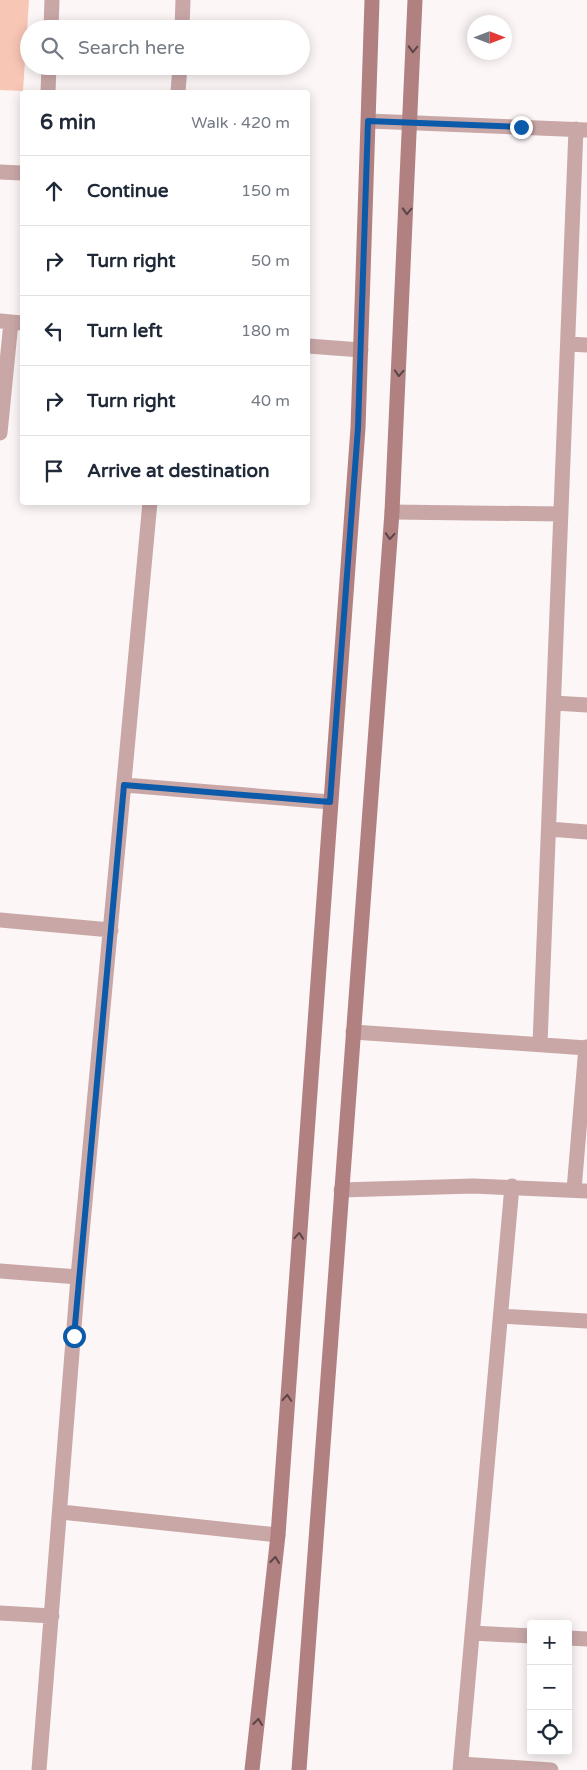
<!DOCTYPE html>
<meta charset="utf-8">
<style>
:root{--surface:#fff;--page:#f6f6f7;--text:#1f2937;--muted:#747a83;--line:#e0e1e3}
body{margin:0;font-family:"Varela Round",sans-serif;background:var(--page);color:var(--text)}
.controls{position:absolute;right:15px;bottom:15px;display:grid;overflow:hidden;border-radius:5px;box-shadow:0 2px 12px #0003}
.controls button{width:45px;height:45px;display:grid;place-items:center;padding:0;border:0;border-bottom:1px solid var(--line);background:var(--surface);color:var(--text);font:25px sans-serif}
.compass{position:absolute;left:467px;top:15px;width:45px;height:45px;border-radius:50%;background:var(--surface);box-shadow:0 2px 12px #0003;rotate:90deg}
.stop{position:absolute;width:15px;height:15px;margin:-11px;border:4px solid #0c5baa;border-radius:50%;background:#fff}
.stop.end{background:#0c5baa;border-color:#fff;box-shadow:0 1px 5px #0008}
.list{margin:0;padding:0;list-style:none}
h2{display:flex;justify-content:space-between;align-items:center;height:65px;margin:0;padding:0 20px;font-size:21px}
h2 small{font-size:16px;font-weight:400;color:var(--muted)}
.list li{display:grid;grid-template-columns:32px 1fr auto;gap:15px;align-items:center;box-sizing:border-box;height:70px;padding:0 20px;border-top:1px solid var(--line)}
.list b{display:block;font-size:19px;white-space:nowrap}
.list em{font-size:16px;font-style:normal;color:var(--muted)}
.icon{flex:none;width:28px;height:28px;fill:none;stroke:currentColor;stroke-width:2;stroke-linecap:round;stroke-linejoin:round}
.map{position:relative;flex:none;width:587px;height:1770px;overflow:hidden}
.search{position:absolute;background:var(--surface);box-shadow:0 2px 12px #0003;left:20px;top:20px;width:290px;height:55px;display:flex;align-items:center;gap:12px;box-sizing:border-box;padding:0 18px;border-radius:28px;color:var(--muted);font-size:19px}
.panel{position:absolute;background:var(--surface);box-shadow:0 2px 12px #0003;left:20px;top:90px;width:290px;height:415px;border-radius:5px}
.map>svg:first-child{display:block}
.green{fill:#f8c6b5}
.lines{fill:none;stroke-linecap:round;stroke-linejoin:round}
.street{stroke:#c9a7a7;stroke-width:15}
.secondary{stroke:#b18080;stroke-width:15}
.oneway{stroke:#5b4447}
.route{stroke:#0c5baa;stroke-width:6}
</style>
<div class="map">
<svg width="587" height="1770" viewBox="0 0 587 1770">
<rect width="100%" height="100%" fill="#fcf6f7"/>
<path class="green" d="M0 0H29L23 91 0 90Z"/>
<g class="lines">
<path class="street" d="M51 29 52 0
M182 29 183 0
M48 92 49 66
M178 92 180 66
M369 121 587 130
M0 172 22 173
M0 321 22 323
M568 344 587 345
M308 346 361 350
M0 433 11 322
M392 512 561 514
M554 703 587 705
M125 785 330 802
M549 829 587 832
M0 920 111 930
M353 1032 587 1048
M540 1044 576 129
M341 1190 473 1186 587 1191
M574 1190 586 1047
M0 1271 78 1277
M501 1316 587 1321
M61 1512 278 1535
M0 1613 52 1616
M472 1633 531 1636
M568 1638 587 1639
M461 1764 551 1770
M39 1770 78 1277 150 502
M460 1770 512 1186"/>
<path class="secondary" d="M252 1770 278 1535 358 428 372 0
M299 1770 392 512 415 0"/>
</g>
<defs><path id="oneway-chevron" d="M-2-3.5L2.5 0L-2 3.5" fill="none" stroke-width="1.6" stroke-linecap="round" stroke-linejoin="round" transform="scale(1.25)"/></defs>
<g class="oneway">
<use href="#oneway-chevron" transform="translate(413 49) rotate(92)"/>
<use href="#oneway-chevron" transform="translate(407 211) rotate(92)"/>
<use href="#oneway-chevron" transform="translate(399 373) rotate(93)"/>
<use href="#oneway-chevron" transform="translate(390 536) rotate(94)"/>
<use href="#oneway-chevron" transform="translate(299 1236) rotate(-86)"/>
<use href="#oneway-chevron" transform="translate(287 1398) rotate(-86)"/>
<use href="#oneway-chevron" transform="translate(275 1560) rotate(-84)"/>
<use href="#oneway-chevron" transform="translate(258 1722) rotate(-84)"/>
</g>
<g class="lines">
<path class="route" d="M74 1336 124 785 330 802 358 428 368 121 521 127"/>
</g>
</svg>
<div class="controls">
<button>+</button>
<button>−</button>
<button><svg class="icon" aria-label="locate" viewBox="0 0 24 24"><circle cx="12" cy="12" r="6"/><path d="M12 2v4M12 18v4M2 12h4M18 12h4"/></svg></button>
</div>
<svg class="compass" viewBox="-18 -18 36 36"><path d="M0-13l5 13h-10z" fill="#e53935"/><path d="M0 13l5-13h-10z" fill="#747a83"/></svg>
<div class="stop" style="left:74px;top:1336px"></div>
<div class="stop end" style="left:521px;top:127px"></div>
<div class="search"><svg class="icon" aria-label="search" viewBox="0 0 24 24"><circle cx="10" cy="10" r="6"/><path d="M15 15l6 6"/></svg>Search here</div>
<section class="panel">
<h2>6 min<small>Walk · 420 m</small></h2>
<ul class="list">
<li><svg class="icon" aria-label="ahead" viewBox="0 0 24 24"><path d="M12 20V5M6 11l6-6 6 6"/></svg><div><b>Continue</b></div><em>150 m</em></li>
<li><svg class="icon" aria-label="right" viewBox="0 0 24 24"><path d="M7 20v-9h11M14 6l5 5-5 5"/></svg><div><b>Turn right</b></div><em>50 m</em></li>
<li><svg class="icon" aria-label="left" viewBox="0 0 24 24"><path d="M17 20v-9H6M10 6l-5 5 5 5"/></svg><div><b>Turn left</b></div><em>180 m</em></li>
<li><svg class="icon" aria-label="right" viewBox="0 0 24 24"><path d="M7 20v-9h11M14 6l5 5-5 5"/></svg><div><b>Turn right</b></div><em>40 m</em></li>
<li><svg class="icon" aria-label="arrive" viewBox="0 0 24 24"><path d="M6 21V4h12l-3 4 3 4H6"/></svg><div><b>Arrive at destination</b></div></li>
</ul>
</section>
</div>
